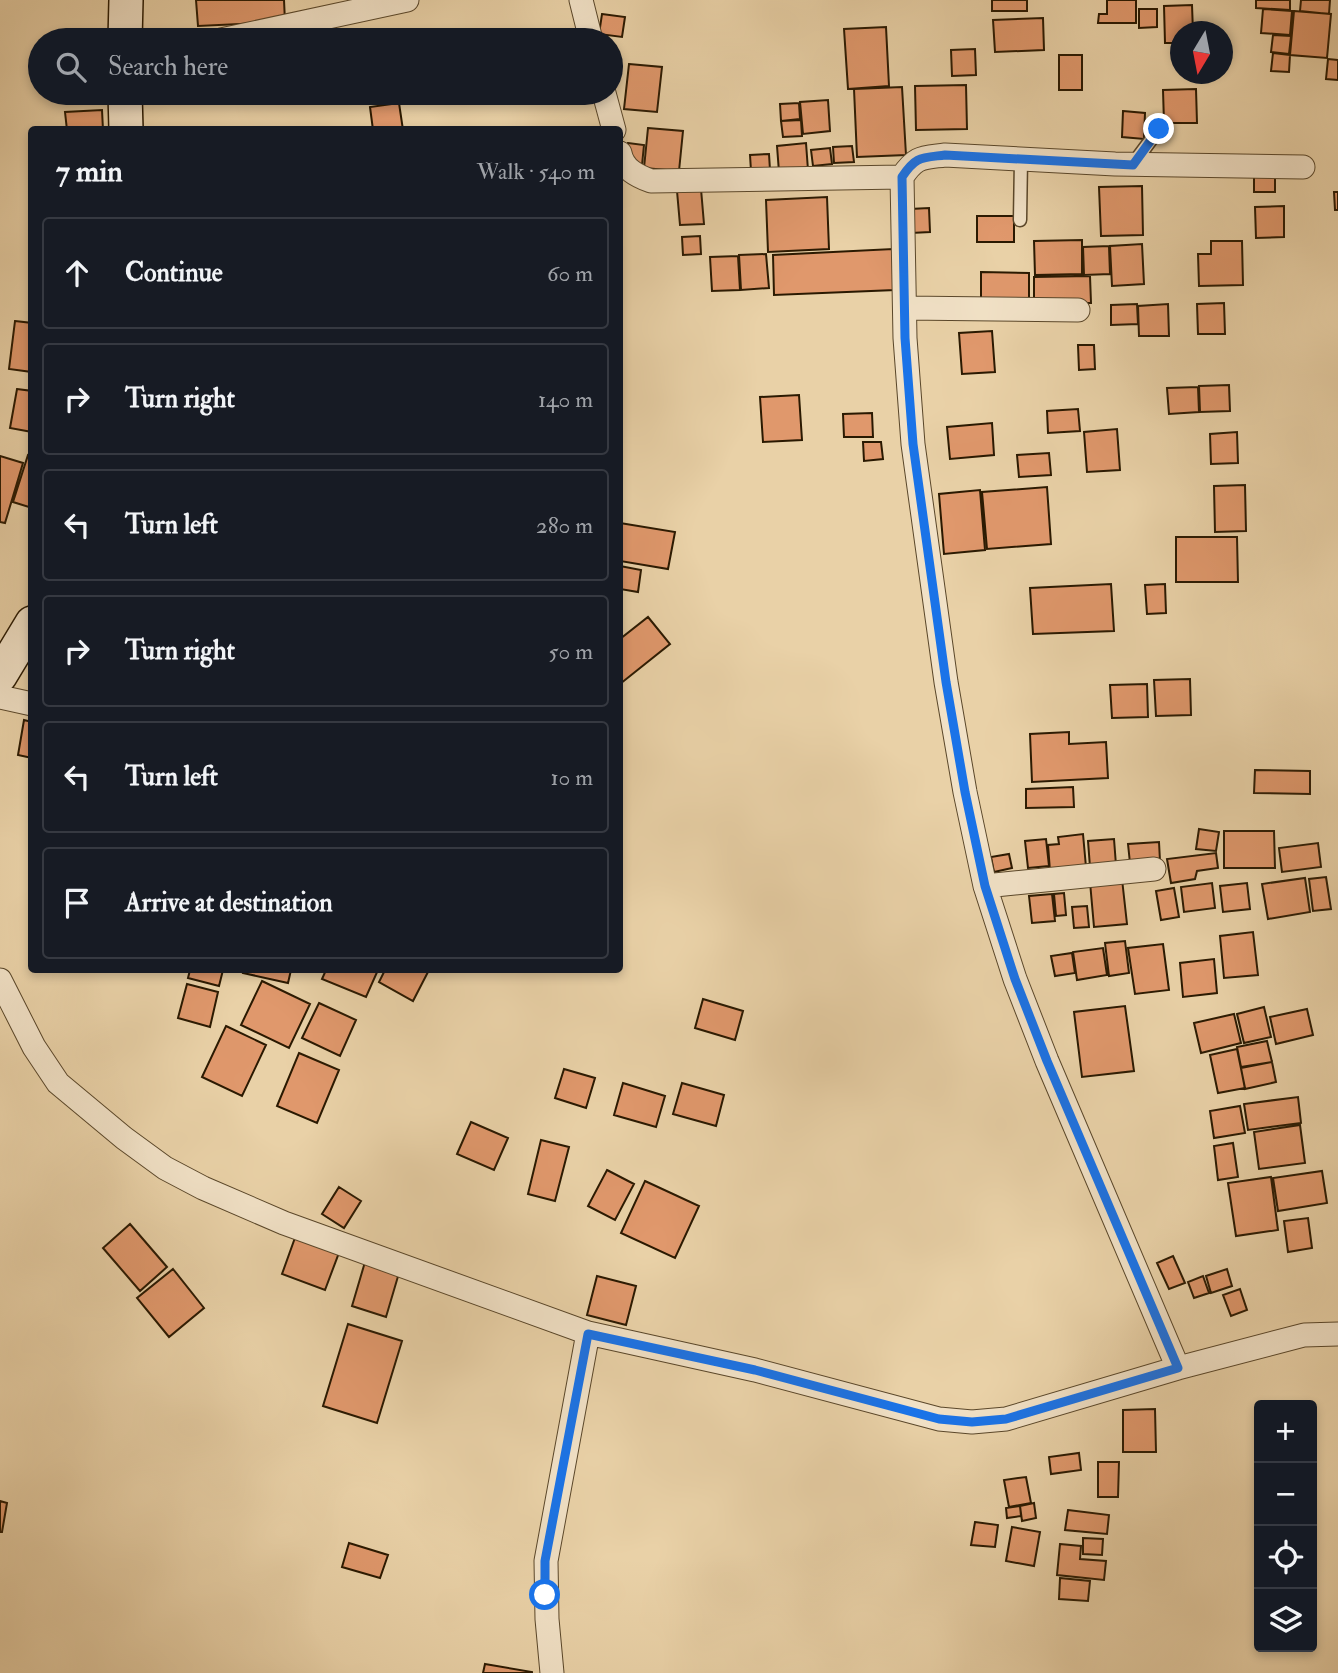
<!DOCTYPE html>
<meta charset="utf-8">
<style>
:root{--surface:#171b24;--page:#242831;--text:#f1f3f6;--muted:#9ea1a6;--line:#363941}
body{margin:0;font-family:"IM FELL Double Pica",serif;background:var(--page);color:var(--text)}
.controls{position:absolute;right:21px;bottom:21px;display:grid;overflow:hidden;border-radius:7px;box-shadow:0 4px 10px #0003}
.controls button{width:63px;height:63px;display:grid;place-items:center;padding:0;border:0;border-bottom:2px solid var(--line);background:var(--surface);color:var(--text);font:35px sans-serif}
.compass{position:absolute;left:1170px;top:21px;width:63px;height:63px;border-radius:50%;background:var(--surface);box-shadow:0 4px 10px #0003;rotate:190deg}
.stop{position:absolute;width:21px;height:21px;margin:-16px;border:5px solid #1a73e8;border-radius:50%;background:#fff}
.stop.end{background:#1a73e8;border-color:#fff;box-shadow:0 2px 7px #0008}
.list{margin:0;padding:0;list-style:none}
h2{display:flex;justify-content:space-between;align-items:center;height:91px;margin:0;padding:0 28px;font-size:30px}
h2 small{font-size:23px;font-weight:400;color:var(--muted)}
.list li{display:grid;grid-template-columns:46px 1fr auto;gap:21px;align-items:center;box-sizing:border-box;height:112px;margin:0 14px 14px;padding:0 14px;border:2px solid var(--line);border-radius:7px}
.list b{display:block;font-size:26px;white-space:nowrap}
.list em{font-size:23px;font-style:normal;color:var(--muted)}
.icon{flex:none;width:38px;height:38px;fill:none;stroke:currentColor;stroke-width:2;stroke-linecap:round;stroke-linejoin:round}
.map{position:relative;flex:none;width:1338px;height:1673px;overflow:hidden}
.search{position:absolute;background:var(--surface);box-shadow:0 4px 10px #0003;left:28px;top:28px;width:595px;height:77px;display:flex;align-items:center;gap:18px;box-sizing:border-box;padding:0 24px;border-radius:38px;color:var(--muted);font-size:26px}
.panel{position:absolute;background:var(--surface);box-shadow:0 4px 10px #0003;left:28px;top:126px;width:595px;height:847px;border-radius:7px}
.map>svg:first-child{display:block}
.building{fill:#e0986c;stroke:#2a1901;stroke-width:2}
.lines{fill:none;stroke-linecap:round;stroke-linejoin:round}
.lane-casing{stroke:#5a472a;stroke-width:15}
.street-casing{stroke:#5a472a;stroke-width:25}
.secondary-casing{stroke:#2a1901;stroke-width:36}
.lane{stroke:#f1e1c6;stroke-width:12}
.street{stroke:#f1e1c6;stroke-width:23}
.secondary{stroke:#f1e1c6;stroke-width:33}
.route{stroke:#1a73e8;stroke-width:9}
</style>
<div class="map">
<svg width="1338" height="1673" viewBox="0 0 1338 1673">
<rect width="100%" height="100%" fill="#e9d1a7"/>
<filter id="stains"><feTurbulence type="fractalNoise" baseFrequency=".00286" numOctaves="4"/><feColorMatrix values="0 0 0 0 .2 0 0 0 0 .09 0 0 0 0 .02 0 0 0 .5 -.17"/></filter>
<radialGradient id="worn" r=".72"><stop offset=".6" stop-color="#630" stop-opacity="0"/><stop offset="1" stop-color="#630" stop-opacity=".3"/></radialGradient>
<path class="building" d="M196 0H284L285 22 198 26Z
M992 0H1027V11H992Z
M1107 0H1136V23H1098L1099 14H1107Z
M1256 0H1290V10L1256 8Z
M1301 0H1330L1329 14 1300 11Z
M1192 5 1193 32H1180V43H1165L1164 6Z
M1139 9H1157V27L1139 28Z
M1263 9 1292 11 1290 35 1261 33Z
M1294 11 1331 14 1327 58 1290 55Z
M602 14 625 17 622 37 599 34Z
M1043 18 1044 50 995 52 993 20Z
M886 27 889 86 848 89 844 29Z
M1273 35 1291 36 1289 54 1271 52Z
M975 49 976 75 952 76 951 50Z
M1273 53 1290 55 1289 72 1271 71Z
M1059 55H1082V90H1059Z
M1328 59 1338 60V80L1326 79Z
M629 64 662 67 657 112 624 109Z
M966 85 967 129 916 130 915 86Z
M902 87 906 155 857 157 854 89Z
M1196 89 1197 123H1164L1163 90Z
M828 100 830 131 803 134 800 102Z
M399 103 403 130H373L370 107Z
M799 103 800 119 781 121 780 104Z
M102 110 103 130H67L65 112Z
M1123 111 1145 113 1144 139 1122 137Z
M801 120 802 136 783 137 781 121Z
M648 128 683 131 679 171 644 168Z
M628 143 644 145 642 165 626 164Z
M806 143 808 170 779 172 777 146Z
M852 146 854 162 834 163 833 147Z
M830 148 832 164 813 166 811 150Z
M769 154 770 170 751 171 750 155Z
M1254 172H1275V192H1254Z
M1142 186 1143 235 1101 236 1099 187Z
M701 189 704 224 680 225 677 191Z
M1334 192H1338V210H1335Z
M827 197 829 249 768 252 766 200Z
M1284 206V237L1256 238 1255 207Z
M929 208 930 232 911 233 910 209Z
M977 216H1014V242H977Z
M700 236 701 254 683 255 682 237Z
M1082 240V274L1035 275 1034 241Z
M1211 241H1242L1243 285 1199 286 1198 254H1211Z
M1142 244 1144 284 1112 286 1110 246Z
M1109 246 1110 274 1084 275 1083 247Z
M893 249 895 290 774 295 773 255Z
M766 254 769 288 741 290 739 255Z
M738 256 740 290 712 291 710 257Z
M981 272 1029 273V300H981Z
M1090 276 1091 303H1034V277Z
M1224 303 1225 334H1198L1197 304Z
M1137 304 1138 324 1111 325V305Z
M1168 304 1169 336H1139L1138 306Z
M15 321 32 323V372L9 369Z
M992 331 995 372 962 374 959 333Z
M1078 345H1094L1095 369 1079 370Z
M1229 385 1230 411 1200 412 1199 386Z
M1198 387 1199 412 1169 414 1167 388Z
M17 389 32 391V432L10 428Z
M799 395 802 440 763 442 760 397Z
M1078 409 1080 431 1048 433 1047 411Z
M872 413 873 437H844L843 414Z
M992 423 994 455 950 459 947 427Z
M1117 429 1120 470 1087 472 1084 432Z
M1237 432 1238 463 1211 464 1210 434Z
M863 442H881L883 459 864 461Z
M1049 453 1051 475 1019 477 1017 455Z
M28 455 32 456V508L13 502Z
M0 456 23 463 5 523 0 522Z
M1245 485 1246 531 1215 532 1214 486Z
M1047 487 1051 544 987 549 982 492Z
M980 490 985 550 944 554 939 494Z
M620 523 675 532 668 569 620 561Z
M1176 537H1237L1238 582H1176Z
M620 566 641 570 638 592 620 589Z
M1111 584 1114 631 1033 634 1030 588Z
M1165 584 1166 613 1147 614 1145 585Z
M648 617 670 644 620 684V639Z
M1190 679 1191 715 1156 716 1154 680Z
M1147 684 1148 717 1112 718 1110 685Z
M24 720 32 722V758L18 755Z
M1069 732V744L1106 742 1108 778 1032 782 1030 734Z
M1255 770 1310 771V794L1254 793Z
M1073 787 1074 807 1026 808V789Z
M1199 829 1219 832 1216 851 1196 849Z
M1224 831H1274L1275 868H1224Z
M1083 834 1086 867 1050 871 1048 845 1059 844 1058 837Z
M1046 839 1049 866 1028 868 1025 841Z
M1114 839 1116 865 1090 867 1088 841Z
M1159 842 1160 861 1130 863 1128 844Z
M1318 843 1321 867 1282 872 1279 848Z
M1216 853 1218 868 1197 871 1195 879 1171 883 1167 859Z
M1009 854 1012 868 994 872 991 857Z
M1326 877 1331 909 1313 911 1309 879Z
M1305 878 1310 912 1268 919 1262 884Z
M1122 879 1127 924 1094 927 1090 882Z
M1212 883 1215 908 1184 912 1181 887Z
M1247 883 1250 909 1223 912 1220 886Z
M1174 888 1179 917 1161 920 1156 891Z
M1064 893 1066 915 1056 916 1054 894Z
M1052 894 1055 921 1032 923 1029 896Z
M1087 906 1089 927 1074 928 1072 907Z
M1253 932 1258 975 1224 978 1220 936Z
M1125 941 1129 973 1109 976 1105 943Z
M1163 944 1169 990 1135 994 1128 948Z
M1103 948 1107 975 1077 980 1073 952Z
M1072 953 1075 973 1055 976 1051 956Z
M1214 959 1217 993 1183 997 1180 963Z
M190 970H223L219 986 188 978Z
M244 970H291L288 983 243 973Z
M326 970H378L366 997 322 979Z
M385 970H429L413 1001 379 982Z
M262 981 310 1004 289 1048 241 1025Z
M187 984 218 992 210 1027 178 1018Z
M703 999 743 1011 735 1040 695 1028Z
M319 1003 356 1020 340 1056 302 1038Z
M1125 1006 1134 1071 1082 1077 1074 1012Z
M1264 1007 1271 1037 1244 1043 1237 1014Z
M1307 1009 1313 1035 1276 1044 1270 1017Z
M1234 1014 1241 1043 1201 1053 1194 1023Z
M226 1026 266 1045 242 1096 202 1077Z
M1267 1041 1272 1062 1241 1067 1237 1047Z
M1237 1049 1245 1088 1218 1093 1210 1055Z
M299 1053 339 1070 317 1123 277 1106Z
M1272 1062 1276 1082 1245 1089 1241 1068Z
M564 1069 595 1078 586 1108 555 1098Z
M623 1083 665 1096 656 1127 614 1115Z
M682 1083 724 1095 716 1126 673 1114Z
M1298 1097 1301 1123 1248 1130 1244 1104Z
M1240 1106 1245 1133 1214 1138 1210 1111Z
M471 1122 508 1138 494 1170 457 1154Z
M1300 1125 1305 1163 1259 1169 1254 1132Z
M541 1140 569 1147 555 1201 528 1194Z
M1233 1143 1238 1177 1218 1180 1214 1146Z
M607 1170 634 1184 615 1220 588 1206Z
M1322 1171 1327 1203 1278 1211 1273 1178Z
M1271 1177 1278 1230 1236 1236 1228 1183Z
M645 1181 699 1206 675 1258 621 1233Z
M339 1187 361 1201 344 1228 322 1214Z
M1308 1218 1312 1248 1288 1252 1284 1221Z
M130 1224 167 1267 140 1291 103 1248Z
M296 1235 340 1250 325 1290 282 1274Z
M1173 1256 1185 1283 1169 1289 1157 1263Z
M365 1262 399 1273 386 1317 352 1306Z
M173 1269 204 1308 169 1337 137 1298Z
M1227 1269 1232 1286 1211 1293 1206 1276Z
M597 1276 636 1286 626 1325 587 1315Z
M1203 1276 1209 1293 1194 1298 1188 1282Z
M1240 1289 1247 1310 1231 1316 1223 1295Z
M348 1324 402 1341 377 1423 323 1406Z
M1155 1409 1156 1452H1123V1410Z
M1079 1453 1081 1470 1051 1474 1049 1457Z
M1098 1462H1119L1118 1497H1098Z
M1026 1477 1031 1503 1009 1507 1004 1480Z
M0 1501 7 1503 2 1532H0Z
M1034 1503 1036 1518 1022 1521 1020 1506Z
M1020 1506 1021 1516 1007 1518 1006 1508Z
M1068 1510 1109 1515 1107 1534 1065 1530Z
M975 1522 998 1525 995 1547 971 1545Z
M1012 1527 1040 1532 1034 1566 1006 1561Z
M1083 1538 1103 1539 1102 1555 1083 1554Z
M349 1543 388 1555 380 1578 342 1567Z
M1060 1544 1081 1546 1080 1559 1106 1561 1104 1580 1057 1575Z
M1060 1578 1090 1581 1088 1601 1059 1599Z
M485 1664 532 1672V1673H483Z"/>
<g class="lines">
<defs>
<path id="lane" d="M1133 164 1159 129
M1020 220 1021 159"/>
<path id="street" d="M581 0 591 40
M221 40 407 0
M604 93 614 130
M620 153C623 169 637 176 651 181L902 177 905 338 913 444 946 682 965 792 985 886 1015 979 1047 1061 1178 1368
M902 177C916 156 922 158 945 155L1115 164 1303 167
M905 308 1078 310
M0 697 32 704
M985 886 1154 869
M0 980 34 1047 58 1083 124 1138 165 1168 203 1188 284 1223 588 1333 755 1370 939 1419 972 1422 1006 1419 1178 1368 1304 1335 1338 1334
M552 1673 547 1619 546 1561 588 1333"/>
<path id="secondary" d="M125 40 126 0
M125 93 126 130
M0 676 32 623"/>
</defs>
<use href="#lane" class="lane-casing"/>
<use href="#street" class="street-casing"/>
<use href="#secondary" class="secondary-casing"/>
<use href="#lane" class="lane"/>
<use href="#street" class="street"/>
<use href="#secondary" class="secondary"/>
</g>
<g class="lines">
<path class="route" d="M545 1595V1561L588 1334 755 1370 939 1419 972 1422 1006 1419 1178 1368 1047 1061 1015 979 985 886 965 792 946 682 913 444 905 338 902 177C916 156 921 158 945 155L1133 165 1159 129"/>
</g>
<rect width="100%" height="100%" filter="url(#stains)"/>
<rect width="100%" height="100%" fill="url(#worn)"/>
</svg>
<div class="controls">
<button>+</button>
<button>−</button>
<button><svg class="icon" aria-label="locate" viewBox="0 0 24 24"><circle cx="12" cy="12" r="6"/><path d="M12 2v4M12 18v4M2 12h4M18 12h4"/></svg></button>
<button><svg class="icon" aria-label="layers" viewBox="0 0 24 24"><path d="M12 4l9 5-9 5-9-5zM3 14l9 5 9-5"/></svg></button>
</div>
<svg class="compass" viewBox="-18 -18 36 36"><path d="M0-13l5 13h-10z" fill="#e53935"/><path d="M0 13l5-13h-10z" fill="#9ea1a6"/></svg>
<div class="stop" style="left:545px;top:1595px"></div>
<div class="stop end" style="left:1159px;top:129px"></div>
<div class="search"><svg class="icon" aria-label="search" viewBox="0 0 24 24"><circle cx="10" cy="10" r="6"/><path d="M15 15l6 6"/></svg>Search here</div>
<section class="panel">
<h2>7 min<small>Walk · 540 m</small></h2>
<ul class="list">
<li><svg class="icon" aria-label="ahead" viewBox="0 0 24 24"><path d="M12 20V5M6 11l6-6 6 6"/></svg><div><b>Continue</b></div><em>60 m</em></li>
<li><svg class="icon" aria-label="right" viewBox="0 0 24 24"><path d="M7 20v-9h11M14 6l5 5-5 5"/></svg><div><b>Turn right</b></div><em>140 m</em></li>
<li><svg class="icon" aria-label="left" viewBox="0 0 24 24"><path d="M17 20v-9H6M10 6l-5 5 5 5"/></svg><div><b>Turn left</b></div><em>280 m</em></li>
<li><svg class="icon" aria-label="right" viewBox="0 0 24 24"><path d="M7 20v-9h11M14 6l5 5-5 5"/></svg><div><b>Turn right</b></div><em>50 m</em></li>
<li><svg class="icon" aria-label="left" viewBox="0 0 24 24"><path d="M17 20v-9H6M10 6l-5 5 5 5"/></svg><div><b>Turn left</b></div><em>10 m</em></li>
<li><svg class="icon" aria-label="arrive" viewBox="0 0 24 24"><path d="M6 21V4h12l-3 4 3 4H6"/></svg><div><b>Arrive at destination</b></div></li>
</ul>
</section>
</div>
